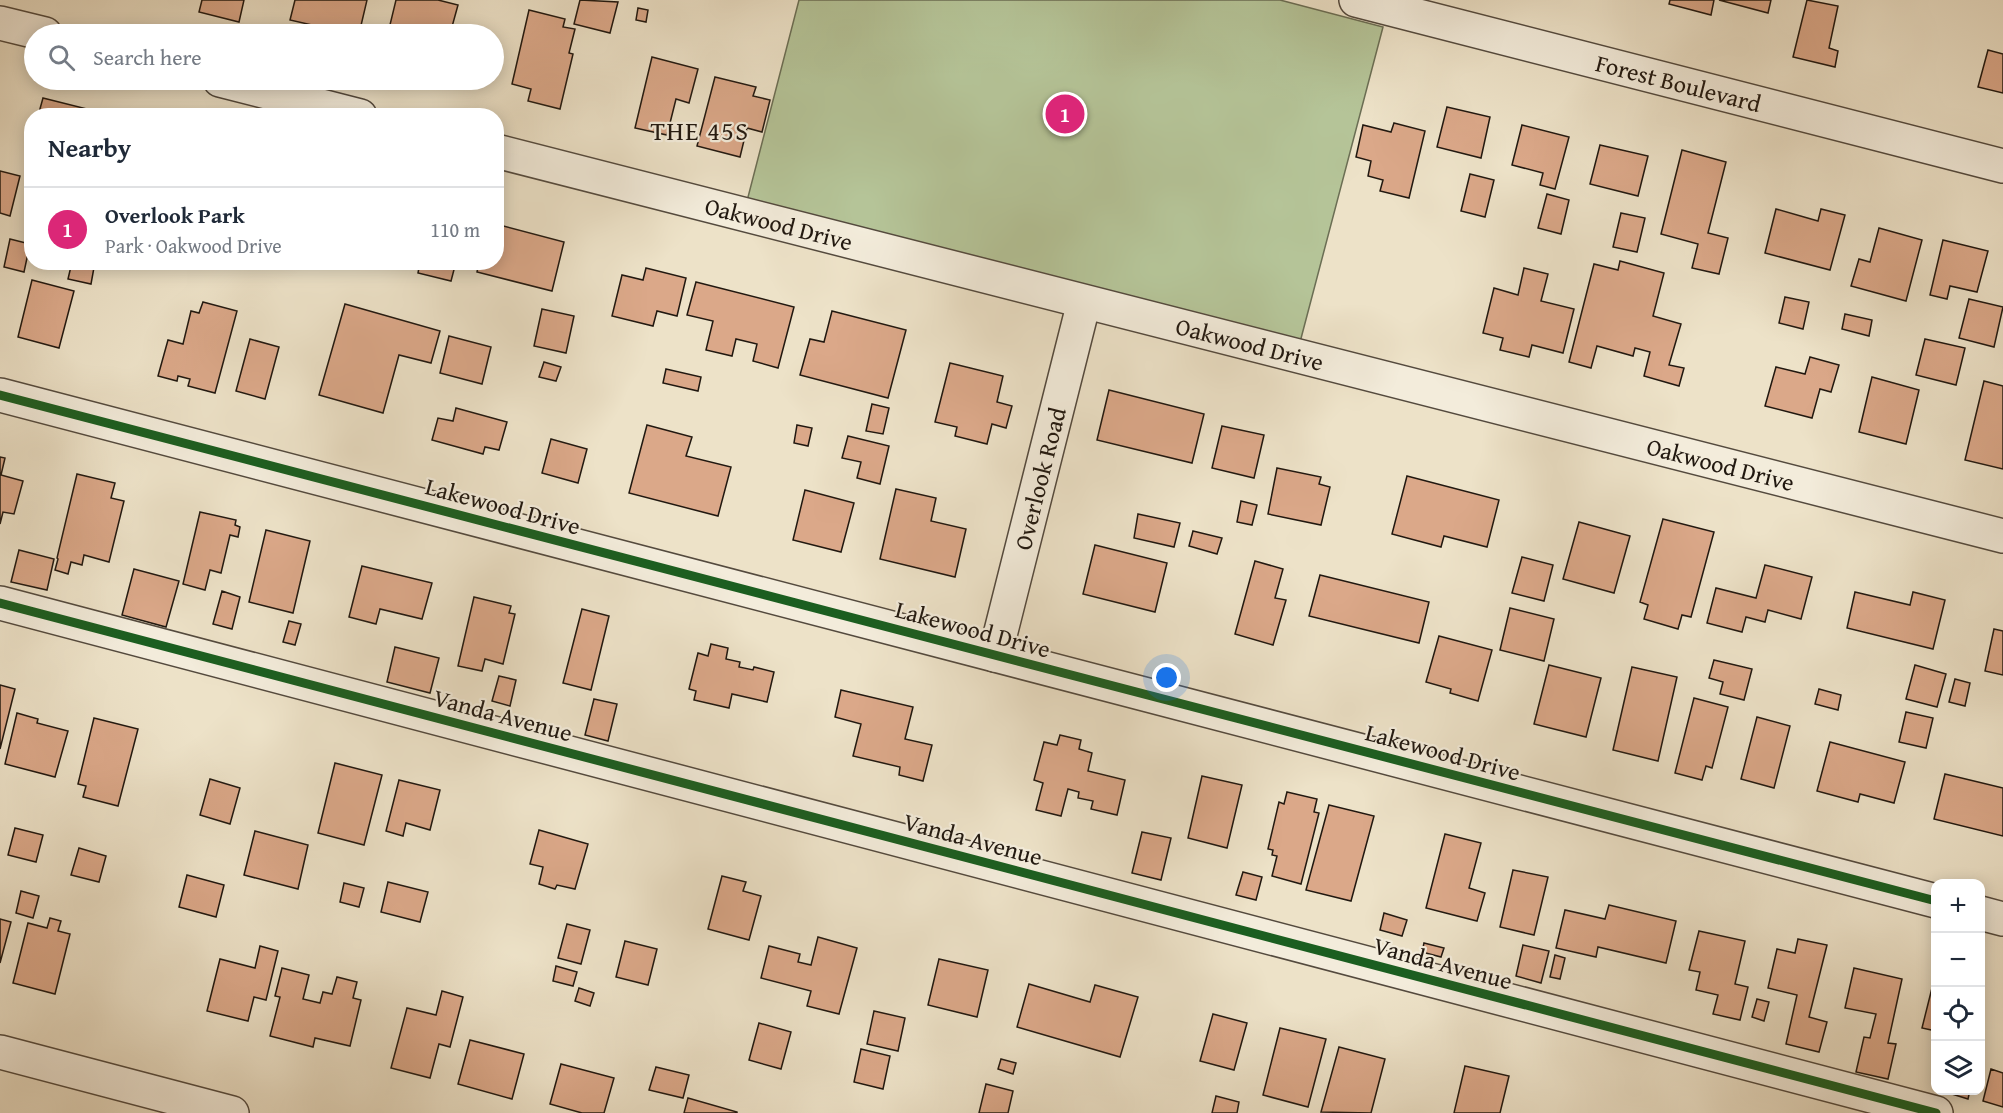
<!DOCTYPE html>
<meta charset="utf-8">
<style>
:root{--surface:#fff;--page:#f6f6f7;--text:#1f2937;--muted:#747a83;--line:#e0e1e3;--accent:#db2777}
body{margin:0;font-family:"Gentium Book Plus",serif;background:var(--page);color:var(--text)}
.controls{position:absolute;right:18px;bottom:18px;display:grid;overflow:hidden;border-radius:12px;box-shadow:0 3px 15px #0003}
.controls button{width:54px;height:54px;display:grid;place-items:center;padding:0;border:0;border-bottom:2px solid var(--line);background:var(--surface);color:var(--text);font:30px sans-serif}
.you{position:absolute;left:1167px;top:678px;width:21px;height:21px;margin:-15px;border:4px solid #fff;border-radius:50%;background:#1a73e8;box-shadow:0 0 0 9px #1a73e833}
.badge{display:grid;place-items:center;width:39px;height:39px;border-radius:50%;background:var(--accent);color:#fff;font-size:20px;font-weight:700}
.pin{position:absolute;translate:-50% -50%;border:3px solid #fff;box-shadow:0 2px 6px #0006}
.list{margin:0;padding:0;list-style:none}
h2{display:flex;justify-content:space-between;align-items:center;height:78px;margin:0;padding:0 24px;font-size:26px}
h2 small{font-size:20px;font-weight:400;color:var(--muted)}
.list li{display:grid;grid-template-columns:39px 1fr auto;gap:18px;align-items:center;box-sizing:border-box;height:84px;padding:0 24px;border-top:2px solid var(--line)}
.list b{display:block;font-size:22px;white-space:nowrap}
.list p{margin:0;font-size:20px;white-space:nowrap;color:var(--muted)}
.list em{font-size:20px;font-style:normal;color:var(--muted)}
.icon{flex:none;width:33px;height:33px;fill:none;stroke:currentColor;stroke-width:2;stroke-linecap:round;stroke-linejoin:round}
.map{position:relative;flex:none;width:2003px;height:1113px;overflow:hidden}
.search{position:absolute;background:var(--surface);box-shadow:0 3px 15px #0003;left:24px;top:24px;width:480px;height:66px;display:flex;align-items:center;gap:15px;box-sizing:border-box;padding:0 21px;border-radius:33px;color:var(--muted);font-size:22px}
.panel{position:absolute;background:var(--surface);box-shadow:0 3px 15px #0003;left:24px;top:108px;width:480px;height:162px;border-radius:24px}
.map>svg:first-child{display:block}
.green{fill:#b5c498;stroke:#6b6e54;stroke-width:1.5}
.building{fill:#dba889;stroke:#211810;stroke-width:1.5}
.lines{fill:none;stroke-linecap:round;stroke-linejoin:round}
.minor-casing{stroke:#544a3e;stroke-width:36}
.minor{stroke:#f3ecdb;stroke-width:33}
.cycleway-casing{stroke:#f3ecdb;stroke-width:13}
.cycleway{stroke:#1b5e20;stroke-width:9}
.labels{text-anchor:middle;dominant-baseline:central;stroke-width:4.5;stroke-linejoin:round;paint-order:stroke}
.street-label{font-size:24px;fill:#211810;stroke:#f3ecdb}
.neighbourhood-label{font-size:26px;letter-spacing:1.5px;fill:#211810;stroke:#f3ecdb}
</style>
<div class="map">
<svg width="2003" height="1113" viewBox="0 0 2003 1113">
<rect width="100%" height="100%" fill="#ede2c8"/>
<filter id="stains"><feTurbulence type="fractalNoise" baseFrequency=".00333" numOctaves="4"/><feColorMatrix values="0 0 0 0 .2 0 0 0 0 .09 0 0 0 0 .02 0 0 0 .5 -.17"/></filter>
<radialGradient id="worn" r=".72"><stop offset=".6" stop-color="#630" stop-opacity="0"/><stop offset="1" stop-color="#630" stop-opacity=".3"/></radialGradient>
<path class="green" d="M799 0H1280L1383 27 1299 346 747 201Z"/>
<path class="building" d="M202 0H244L239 22 199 12Z
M295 0H367L359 34H351L290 20Z
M396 0H438L458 5 450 34H396L388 33Z
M580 0 618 2 610 33 574 24Z
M1670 0H1714L1711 15 1669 4Z
M1719 0H1771L1768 13Z
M1807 0 1838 6 1829 48 1838 51 1835 67 1793 57Z
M638 8 648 10 646 22 636 20Z
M529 10 565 19 563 27 575 29 569 53 573 54 560 109 528 101 531 89 512 84Z
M1988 50 2003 54V93L1978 87Z
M652 57 698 69 689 103 676 99 667 135 635 128Z
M715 77 756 87 753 96 770 100 762 132 747 128 740 157 697 146Z
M43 98 87 109 85 116H38Z
M1447 107 1490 117 1481 158 1437 147Z
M1394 123 1425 131 1409 198 1380 191 1383 180 1368 176 1371 161 1356 157 1363 125 1391 132Z
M1522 125 1569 137 1555 189 1540 185 1543 173 1512 165Z
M1600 145 1648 156 1638 196 1590 184Z
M1682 150 1726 162 1708 233 1728 238 1719 274 1692 268 1698 244 1661 234Z
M0 171 20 176 10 216 0 213Z
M1470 174 1494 180 1485 217 1461 211Z
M1547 194 1569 200 1561 234 1538 228Z
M1776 209 1818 221 1821 209 1845 215 1830 270 1765 253Z
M1621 213 1645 218 1637 252 1613 247Z
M496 224 564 242 552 291 477 272 479 262H496Z
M1879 228 1922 240 1906 301 1851 286 1859 259 1870 262Z
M10 239 30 244 24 272 4 267Z
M1943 240 1988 251 1977 292 1950 286 1947 299 1930 295Z
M1620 261 1664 273 1653 316 1681 324 1669 365 1684 368 1679 386 1644 376 1650 352 1635 348 1633 356 1597 346 1591 368 1569 362 1594 264 1618 270Z
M72 262H95L91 284 68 279Z
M420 262H456L451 281 418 273Z
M646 268 686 278 677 316 657 311 653 326 612 316 622 275 643 280Z
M1524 268 1548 274 1541 301 1574 309 1563 353 1532 345 1529 357 1500 350 1503 338 1483 333 1494 288 1518 295Z
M32 280 74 291 59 348 18 337Z
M696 282 794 307 778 368 753 361 757 344 736 339 732 356 706 350 713 321 687 315Z
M1785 297 1809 302 1803 329 1779 323Z
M1969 299 2003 307 1994 347 1959 338Z
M203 302 237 311 215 393 188 386 190 379 178 376 177 381 158 376 168 340 183 344 191 311 199 313Z
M345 304 440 331 431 363 399 355 383 413 319 395Z
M542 309 574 316 566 353 534 346Z
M832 311 906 330 888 398 800 375 810 339 824 342Z
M1845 314 1872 320 1869 336 1842 329Z
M449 336 491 347 482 384 440 373Z
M250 339 279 347 265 399 236 391Z
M1925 339 1965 348 1956 385 1916 375Z
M1810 357 1839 365 1831 392 1820 389 1812 418 1765 406 1776 367 1805 374Z
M544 362 561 367 556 381 539 377Z
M950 363 1003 376 997 402 1012 406 1006 428 992 424 987 444 955 436 957 427 935 422Z
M666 369 701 377 698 391 663 383Z
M1872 377 1919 390 1906 444 1859 432Z
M1984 381 2003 386V469L1965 460Z
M1109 390 1204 414 1192 463 1097 440Z
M872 404 889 408 883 434 866 431Z
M456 408 507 422 499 450 485 447 483 454 432 440 438 418 453 421Z
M647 425 692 437 686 456 731 467 718 516 629 493Z
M797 425 812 428 808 446 794 443Z
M1222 426 1264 435 1254 478 1212 468Z
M848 436 889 446 880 484 857 478 861 462 842 458Z
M551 439 587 449 578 483 542 473Z
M0 457 5 458 1 475 23 481 14 514 3 512 0 524Z
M1277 468 1321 477 1319 484 1330 487 1321 525 1268 514Z
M77 474 115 483 111 498 124 501 109 562 84 555 82 565 71 562 68 574 55 570 58 559 57 558Z
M1407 476 1499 500 1487 547 1444 536 1441 547 1392 534Z
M896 489 936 498 931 521 966 529 955 577 880 559Z
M805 490 854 503 841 552 793 540Z
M1241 501 1257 505 1252 525 1237 522Z
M200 512 236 520 235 525 240 527 238 537 230 535 221 573 210 570 205 590 183 584Z
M1138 514 1180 523 1174 547 1134 538Z
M1663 519 1714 532 1691 617 1682 615 1678 629 1644 619 1648 605 1640 602Z
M1579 522 1630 536 1614 593 1563 579Z
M266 530 310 541 293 613 249 602Z
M1193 531 1222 538 1217 554 1189 546Z
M1095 545 1167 563 1155 612 1083 594Z
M19 550 54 559 47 590 11 582Z
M1522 557 1553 565 1544 601 1512 593Z
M1255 561 1283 569 1275 598 1286 600 1273 645 1235 634Z
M1765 565 1812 577 1801 619 1768 610 1765 622 1746 617 1742 632 1707 623 1716 588 1756 598Z
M362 566 432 583 422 619 380 609 376 624 349 617Z
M134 569 179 581 166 627 122 615Z
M1320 575 1429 602 1419 643 1309 616Z
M222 591 240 597 232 629 213 624Z
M1855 592 1910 605 1913 592 1945 600 1933 649 1847 628Z
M474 597 511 606 509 613 515 614 503 664 485 659 482 671 458 666Z
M1510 608 1554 619 1544 661 1500 650Z
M582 609 609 616 591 690 563 683Z
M289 621 301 624 295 645 283 642Z
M1994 629 2003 631V675L1985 671Z
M1439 636 1492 650 1478 701 1450 693 1451 689 1426 682Z
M711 644 728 648 726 659 740 662 739 667 753 670 754 667 774 672 767 702 732 694 729 708 694 700 696 691 689 689 698 653 708 656Z
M395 647 439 658 430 693 387 682Z
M1714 660 1752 669 1744 700 1720 694 1723 682 1709 678Z
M1549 665 1601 678 1586 737 1534 724Z
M1915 665 1946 674 1937 707 1906 699Z
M1632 667 1677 677 1658 761 1613 750Z
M499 676 516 680 510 706 492 701Z
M1955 679 1970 683 1965 706 1949 702Z
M0 685 15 689 0 749Z
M1819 689 1841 695 1838 710 1815 704Z
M841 690 913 707 905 739 932 745 923 781 899 775 900 767 853 756 861 724 835 717Z
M1694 698 1728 707 1712 768 1706 766 1702 780 1675 773Z
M594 699 617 704 608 741 585 735Z
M1906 712 1933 718 1926 748 1899 742Z
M17 713 38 719 37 723 68 731 55 777 5 764Z
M1757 717 1790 726 1774 788 1741 779Z
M94 718 138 729 118 806 83 797 86 786 78 784Z
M1060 735 1081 740 1079 749 1092 753 1088 771 1125 780 1117 815 1091 809 1093 801 1078 798 1079 792 1068 789 1061 816 1036 810 1043 783 1034 780 1044 742 1057 745Z
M1830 742 1905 762 1894 803 1860 794 1858 802 1817 791Z
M335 763 382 775 364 845 318 833Z
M1945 774 2003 788V836L1934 819Z
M1202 776 1242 785 1227 848 1188 838Z
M210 779 240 788 230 824 200 815Z
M399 780 440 790 430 830 406 823 403 836 386 831Z
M1287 792 1317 799 1314 812 1319 813 1301 884 1272 876 1277 856 1272 855 1273 850 1268 849 1279 802 1284 804Z
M1329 805 1374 816 1351 901 1306 890Z
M15 828 43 835 36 862 8 855Z
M539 830 588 844 575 889 557 885 555 889 539 884 543 867 530 864Z
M255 831 308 845 298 889 244 875Z
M1142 832 1171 838 1161 880 1132 873Z
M1445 834 1481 843 1469 888 1485 893 1477 921 1426 908Z
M79 848 106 856 99 882 71 875Z
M1513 870 1548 877 1534 935 1500 927Z
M1243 872 1262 877 1256 900 1236 895Z
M187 875 224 885 216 917 179 907Z
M722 876 746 882 743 891 761 896 749 940 708 929Z
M388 882 428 892 420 922 381 912Z
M344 883 364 888 359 907 340 902Z
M21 891 39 896 33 918 16 913Z
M1609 905 1676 921 1666 963 1598 947 1596 957 1556 948 1565 910 1605 919Z
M1384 913 1407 920 1402 936 1380 930Z
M50 918 61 921 58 931 70 934 55 994 13 983 28 923 47 928Z
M0 919 11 922 0 963Z
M567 924 590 930 581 964 558 958Z
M1699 931 1745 941 1735 984 1748 987 1740 1020 1713 1014 1718 995 1696 990 1700 972 1689 970Z
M818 937 857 948 839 1014 807 1006 811 991 761 978 769 946 800 954 798 962 811 965Z
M1798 939 1827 945 1809 1017 1827 1022 1819 1052 1786 1044 1797 995 1768 988 1777 949 1795 953Z
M625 941 657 949 648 985 616 977Z
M1424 943 1444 948 1441 957 1422 952Z
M1523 945 1549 951 1541 983 1516 976Z
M260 946 278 951 266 1000 254 997 248 1021 207 1011 220 959 255 968Z
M1555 955 1565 958 1560 979 1550 977Z
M939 959 988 970 977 1017 928 1005Z
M556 966 577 972 573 986 553 981Z
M282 968 309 975 303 999 320 1003 323 992 332 994 337 977 357 982 353 998 361 1000 350 1046 315 1038 313 1047 270 1036 280 997 275 996Z
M1854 968 1902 979 1888 1043 1896 1044 1888 1079 1856 1072 1864 1037 1870 1038 1876 1014 1845 1008Z
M1029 984 1090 1002 1095 985 1138 997 1120 1057 1017 1027Z
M579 988 594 993 590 1006 575 1001Z
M1932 988 1936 989V1031L1922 1028Z
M442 991 463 997 450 1047 439 1044 430 1078 391 1068 407 1008 436 1015Z
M1757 999 1769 1002 1764 1021 1752 1017Z
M874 1011 905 1018 898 1051 867 1044Z
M1213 1014 1247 1023 1234 1070 1200 1061Z
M759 1023 791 1032 781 1069 749 1060Z
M1280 1028 1326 1039 1308 1107 1263 1095Z
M470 1040 524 1054 512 1099 458 1084Z
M1339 1047 1385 1059 1371 1113 1321 1112Z
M861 1049 890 1056 883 1089 854 1082Z
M1001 1059 1016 1063 1013 1074 998 1069Z
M561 1064 614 1078 604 1113H582L550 1104Z
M1465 1066 1509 1076 1500 1113H1454Z
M656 1067 689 1075 683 1098 649 1090Z
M1991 1069 2003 1073V1107L1983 1101Z
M986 1084 1013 1091 1008 1113H979Z
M1939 1090H1970L1968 1099Z
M1216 1096 1239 1102 1237 1113H1212Z
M688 1098 737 1112V1113H684Z"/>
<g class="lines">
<defs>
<g id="minor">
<path id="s1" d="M1356 0 2003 166"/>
<path d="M0 23 45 34"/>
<path d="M220 80 360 116"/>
<path id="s2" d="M496 151 2003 536"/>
<path d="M0 395 1936 901"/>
<path d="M0 603 1936 1113"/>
<path id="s3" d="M995 655 1084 302"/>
<path d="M1980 913 2003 919"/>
<path d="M0 1052 232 1113"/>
</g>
</defs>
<use href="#minor" class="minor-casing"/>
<use href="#minor" class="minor"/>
<defs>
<path id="cycleway" d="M0 395 1936 901
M0 603 1936 1113"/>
</defs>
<use href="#cycleway" class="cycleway-casing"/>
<use href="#cycleway" class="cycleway"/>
</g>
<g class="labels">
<g class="street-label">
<text stroke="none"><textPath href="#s1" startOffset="333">Forest Boulevard</textPath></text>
<text stroke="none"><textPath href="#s2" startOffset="292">Oakwood Drive</textPath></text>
<text stroke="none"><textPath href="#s2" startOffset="778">Oakwood Drive</textPath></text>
<text stroke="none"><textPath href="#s2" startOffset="1264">Oakwood Drive</textPath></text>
<text stroke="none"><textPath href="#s3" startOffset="182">Overlook Road</textPath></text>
<text transform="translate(503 506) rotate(15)">Lakewood Drive</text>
<text transform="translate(973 629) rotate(15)">Lakewood Drive</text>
<text transform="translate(503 715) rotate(15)">Vanda Avenue</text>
<text transform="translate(1443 752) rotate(15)">Lakewood Drive</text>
<text transform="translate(973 839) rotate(15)">Vanda Avenue</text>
<text transform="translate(1443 963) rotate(15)">Vanda Avenue</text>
</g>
<g class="neighbourhood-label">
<text x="700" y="130">THE 45S</text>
</g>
</g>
<rect width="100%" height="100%" filter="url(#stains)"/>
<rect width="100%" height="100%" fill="url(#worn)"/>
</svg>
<div class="controls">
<button>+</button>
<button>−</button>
<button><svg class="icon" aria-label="locate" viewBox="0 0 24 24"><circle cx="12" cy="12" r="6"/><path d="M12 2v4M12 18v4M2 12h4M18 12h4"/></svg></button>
<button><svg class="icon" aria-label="layers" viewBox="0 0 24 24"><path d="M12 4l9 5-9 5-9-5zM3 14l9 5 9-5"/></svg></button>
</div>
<div class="you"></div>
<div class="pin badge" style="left:1065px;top:114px">1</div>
<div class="search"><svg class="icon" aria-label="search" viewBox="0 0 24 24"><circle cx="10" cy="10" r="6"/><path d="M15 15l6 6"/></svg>Search here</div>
<section class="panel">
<h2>Nearby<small></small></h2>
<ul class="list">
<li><span class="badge">1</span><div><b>Overlook Park</b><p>Park · Oakwood Drive</p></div><em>110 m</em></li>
</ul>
</section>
</div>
